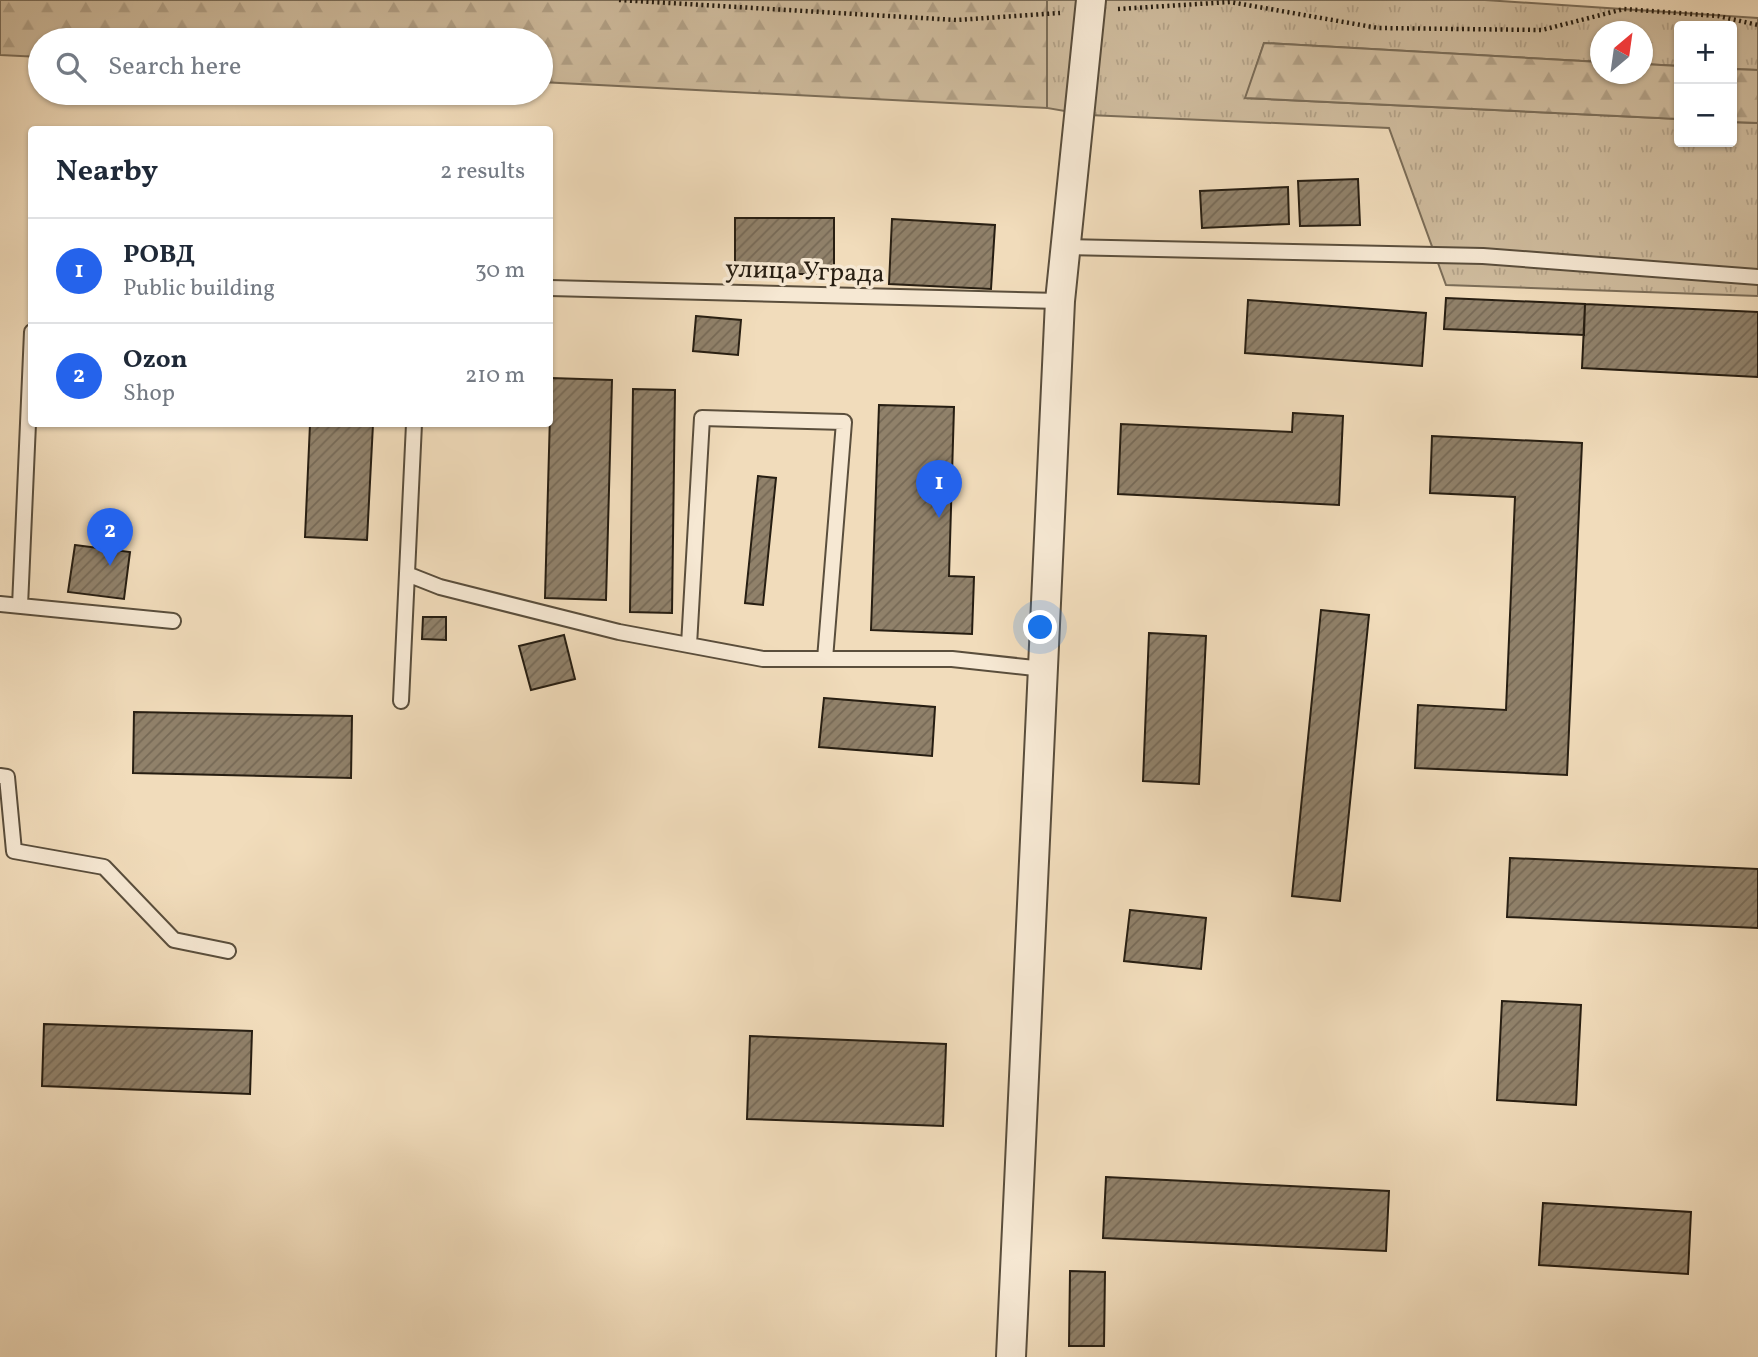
<!DOCTYPE html>
<meta charset="utf-8">
<style>
:root{--surface:#fff;--page:#f2f2f3;--text:#1f2937;--muted:#747a83;--line:#e0e1e3;--accent:#2563eb}
body{margin:0;font-family:Vollkorn,serif;background:var(--page);color:var(--text)}
.controls{position:absolute;right:21px;top:21px;display:grid;overflow:hidden;border-radius:7px;box-shadow:0 2px 5px #0004}
.controls button{width:63px;height:63px;display:grid;place-items:center;padding:0;border:0;border-bottom:2px solid var(--line);background:var(--surface);color:var(--text);font:35px sans-serif}
.compass{position:absolute;left:1590px;top:21px;width:63px;height:63px;border-radius:50%;background:var(--surface);box-shadow:0 2px 5px #0004;rotate:29deg}
.you{position:absolute;left:1041px;top:628px;width:24px;height:24px;margin:-18px;border:5px solid #fff;border-radius:50%;background:#1a73e8;box-shadow:0 0 0 10px #1a73e833}
.badge{display:grid;place-items:center;width:46px;height:46px;border-radius:50%;background:var(--accent);color:#fff;font-size:23px;font-weight:700}
.pin{position:absolute;translate:-50% -58px;filter:drop-shadow(0 2px 4px #0008)}
.pin::after{content:'';position:absolute;top:37px;width:24px;height:21px;background:inherit;clip-path:polygon(0 0,100% 0,50% 100%)}
.list{margin:0;padding:0;list-style:none}
h2{display:flex;justify-content:space-between;align-items:center;height:91px;margin:0;padding:0 28px;font-size:30px}
h2 small{font-size:23px;font-weight:400;color:var(--muted)}
.list li{display:grid;grid-template-columns:46px 1fr auto;gap:21px;align-items:center;box-sizing:border-box;height:105px;padding:0 28px;border-top:2px solid var(--line)}
.list b{display:block;font-size:26px;white-space:nowrap}
.list p{margin:0;font-size:23px;white-space:nowrap;color:var(--muted)}
.list em{font-size:23px;font-style:normal;color:var(--muted)}
.icon{flex:none;width:38px;height:38px;fill:none;stroke:currentColor;stroke-width:2;stroke-linecap:round;stroke-linejoin:round}
.map{position:relative;flex:none;width:1758px;height:1357px;overflow:hidden}
.search{position:absolute;background:var(--surface);box-shadow:0 2px 5px #0004;left:28px;top:28px;width:525px;height:77px;display:flex;align-items:center;gap:18px;box-sizing:border-box;padding:0 24px;border-radius:38px;color:var(--muted);font-size:26px}
.panel{position:absolute;background:var(--surface);box-shadow:0 2px 5px #0004;left:28px;top:126px;width:525px;height:301px;border-radius:7px}
.map>svg:first-child{display:block}
.grass{fill:url(#grass-tufts);stroke:#7b6d58;stroke-width:2}
.forest{fill:url(#forest-firs);stroke:#7b6d58;stroke-width:2}
.building{fill:url(#building-hatch);stroke:#271e12;stroke-width:2}
.lines{fill:none;stroke-linecap:round;stroke-linejoin:round}
.lane-casing{stroke:#5a4e3c;stroke-width:18}
.street-casing{stroke:#5a4e3c;stroke-width:32}
.path{stroke:#271e12;stroke-width:4.5;stroke-dasharray:2 3.5;stroke-linecap:butt}
.lane{stroke:#f6e8d3;stroke-width:14}
.street{stroke:#f6e8d3;stroke-width:28}
.labels{text-anchor:middle;dominant-baseline:central;stroke-width:7;stroke-linejoin:round;paint-order:stroke}
.street-label{font-size:26px;fill:#271e12;stroke:#f6e8d3}
</style>
<div class="map">
<svg width="1758" height="1357" viewBox="0 0 1758 1357">
<defs>
<pattern id="grass-tufts" width="24" height="20" patternUnits="userSpaceOnUse" patternTransform="scale(1.75)"><rect width="24" height="20" fill="#cfbc9e"/><path d="M3 7l-1-3M5 7V3M7 7l1-3M15 17l-1-3M17 17v-4M19 17l1-3" fill="none" stroke="#b2a187"/></pattern>
<pattern id="forest-firs" width="22" height="20" patternUnits="userSpaceOnUse" patternTransform="scale(1.75)"><rect width="22" height="20" fill="#cfbc9e"/><path d="M5 1l3.5 6h-7zM16 11l3.5 6h-7z" fill="#b2a187"/></pattern>
<pattern id="building-hatch" width="6" height="6" patternUnits="userSpaceOnUse" patternTransform="scale(1.75)"><rect width="6" height="6" fill="#90816a"/><path d="M-1 1l2-2M0 6l6-6M5 7l2-2" fill="none" stroke="#766956"/></pattern>
</defs>
<rect width="100%" height="100%" fill="#f1dcbb"/>
<filter id="stains"><feTurbulence type="fractalNoise" baseFrequency=".00286" numOctaves="4"/><feColorMatrix values="0 0 0 0 .2 0 0 0 0 .09 0 0 0 0 .02 0 0 0 .5 -.17"/></filter>
<radialGradient id="worn" r=".72"><stop offset=".6" stop-color="#630" stop-opacity="0"/><stop offset="1" stop-color="#630" stop-opacity=".3"/></radialGradient>
<path class="grass" d="M1047 0H1485L1758 18V70L1732 69V26H1679V66L1643 64 1642 32H1600V62L1264 43 1246 98 1679 119V142H1732V122L1758 123V296L1446 285 1389 128 1088 115 1047 108Z"/>
<path class="forest" d="M0 0H1047V108L541 82V40H40V57L0 55Z
M1264 43 1600 62V74H1642L1643 64 1679 66V119L1245 98Z
M1732 69 1758 70V123L1732 122Z"/>
<path class="building" d="M1358 179 1360 225 1300 226 1298 181Z
M1288 187 1289 224 1202 228 1200 191Z
M735 218H834V274H735Z
M892 219 995 225 991 289 889 284Z
M1446 298 1585 304 1584 335 1444 329Z
M1248 300 1426 313 1422 366 1245 353Z
M1585 304 1758 312V377L1582 368Z
M696 316 741 320 738 355 693 351Z
M551 378 612 380 606 600 545 598Z
M633 389 675 390 672 613 630 612Z
M879 405 954 407 949 576 974 577 972 634 871 630Z
M1293 413 1343 416 1339 505 1118 494 1121 424 1292 432Z
M310 424H373L367 540 305 537Z
M1432 436 1582 443 1567 775 1415 768 1418 705 1506 710 1515 497 1430 493Z
M758 476 776 478 763 605 745 603Z
M75 545 130 552 124 599 68 592Z
M1321 610 1369 615 1340 901 1292 896Z
M423 617H446V640L422 639Z
M1149 633 1206 636 1199 784 1143 781Z
M564 635 575 679 531 690 519 646Z
M824 698 935 707 932 756 819 747Z
M134 712 352 716 351 778 133 773Z
M1510 858 1758 869V928L1507 917Z
M1130 910 1206 918 1201 969 1124 961Z
M1502 1001 1581 1005 1576 1105 1497 1100Z
M44 1024 252 1031 250 1094 42 1086Z
M750 1036 946 1044 943 1126 747 1119Z
M1106 1177 1389 1191 1386 1251 1103 1238Z
M1543 1203 1691 1212 1688 1274 1539 1265Z
M1070 1271 1105 1272 1104 1346H1069Z"/>
<g class="lines">
<defs>
<path id="lane" d="M1065 247 1483 256 1758 277
M550 288 1060 301
M407 574 440 587 619 632 763 659H952L1044 669
M0 604 173 621
M20 606 32 332
M689 645 702 418 844 422 825 659
M401 701 414 424
M0 776 7 777 14 851 104 867 174 940 228 951"/>
<path id="street" d="M1011 1357 1060 301 1091 0"/>
</defs>
<use href="#lane" class="lane-casing"/>
<use href="#street" class="street-casing"/>
<path class="path" d="M619 0 956 20 1060 13
M1118 9 1230 2 1378 28 1542 30 1624 9 1718 16 1758 25"/>
<use href="#lane" class="lane"/>
<use href="#street" class="street"/>
</g>
<g class="labels">
<g class="street-label">
<text transform="translate(805 272) rotate(2)">улица Уграда</text>
</g>
</g>
<rect width="100%" height="100%" filter="url(#stains)"/>
<rect width="100%" height="100%" fill="url(#worn)"/>
</svg>
<div class="controls">
<button>+</button>
<button>−</button>
</div>
<svg class="compass" viewBox="-18 -18 36 36"><path d="M0-13l5 13h-10z" fill="#e53935"/><path d="M0 13l5-13h-10z" fill="#747a83"/></svg>
<div class="you"></div>
<div class="pin badge" style="left:939px;top:518px">1</div>
<div class="pin badge" style="left:110px;top:566px">2</div>
<div class="search"><svg class="icon" aria-label="search" viewBox="0 0 24 24"><circle cx="10" cy="10" r="6"/><path d="M15 15l6 6"/></svg>Search here</div>
<section class="panel">
<h2>Nearby<small>2 results</small></h2>
<ul class="list">
<li><span class="badge">1</span><div><b>РОВД</b><p>Public building</p></div><em>30 m</em></li>
<li><span class="badge">2</span><div><b>Ozon</b><p>Shop</p></div><em>210 m</em></li>
</ul>
</section>
</div>
